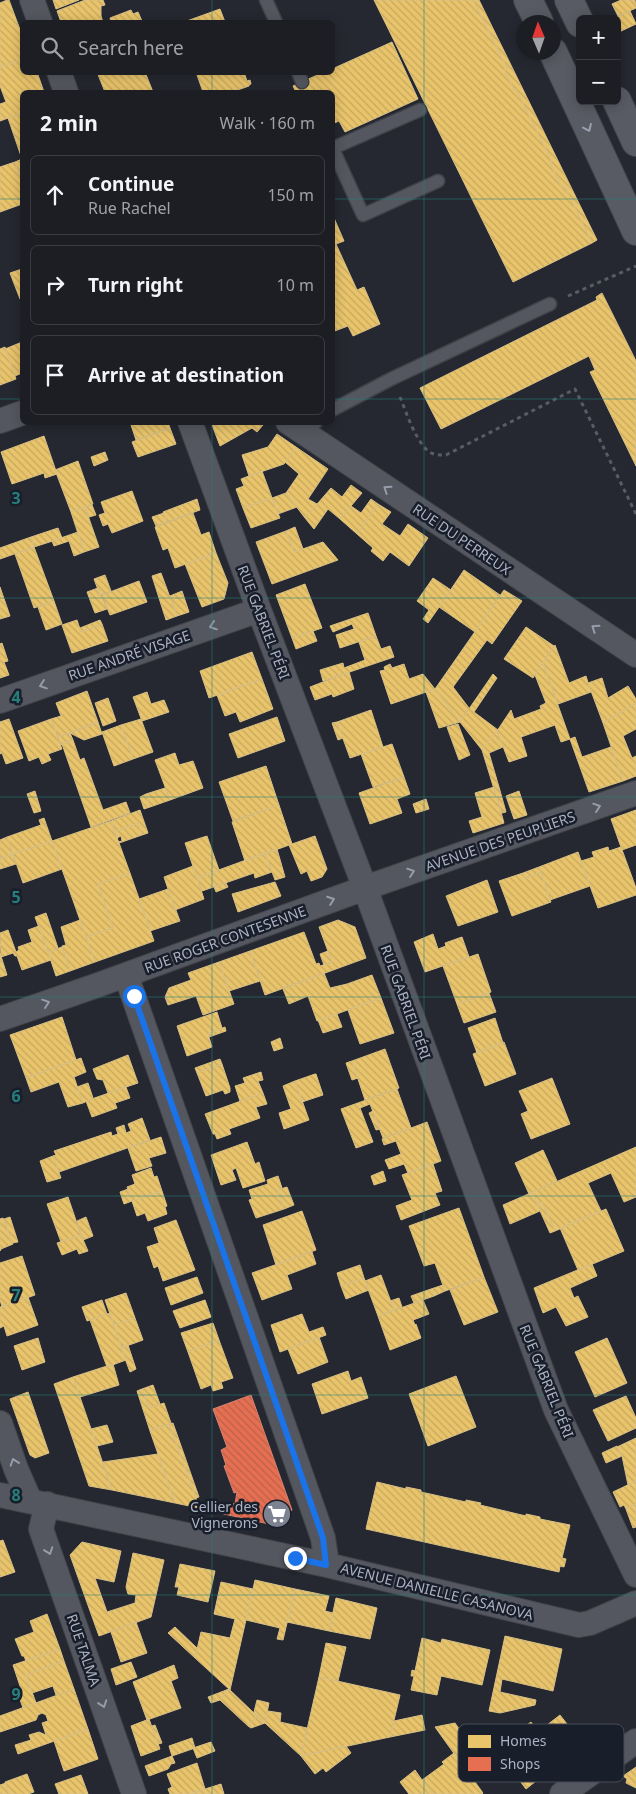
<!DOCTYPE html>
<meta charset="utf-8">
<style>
:root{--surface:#1c1e24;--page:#292b31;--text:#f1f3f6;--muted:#a0a2a6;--line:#3a3c41}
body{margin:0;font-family:"Noto Sans",sans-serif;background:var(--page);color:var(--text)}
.controls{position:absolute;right:15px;top:15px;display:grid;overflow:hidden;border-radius:8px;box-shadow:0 2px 12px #0003}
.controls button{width:45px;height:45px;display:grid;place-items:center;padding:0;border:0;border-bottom:1px solid var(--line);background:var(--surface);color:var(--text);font:25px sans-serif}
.compass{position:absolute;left:516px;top:15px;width:45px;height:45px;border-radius:50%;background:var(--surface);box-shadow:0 2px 12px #0003;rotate:358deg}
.stop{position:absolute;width:15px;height:15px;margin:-11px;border:4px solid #1a73e8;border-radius:50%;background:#fff}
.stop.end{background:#1a73e8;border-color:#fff;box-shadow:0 1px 5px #0008}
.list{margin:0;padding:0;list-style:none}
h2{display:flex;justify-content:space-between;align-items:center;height:65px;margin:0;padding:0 20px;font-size:21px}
h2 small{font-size:16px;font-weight:400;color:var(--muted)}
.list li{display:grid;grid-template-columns:32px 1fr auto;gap:15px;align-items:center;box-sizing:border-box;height:80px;margin:0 10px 10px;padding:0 10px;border:1px solid var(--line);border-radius:8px}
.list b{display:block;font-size:19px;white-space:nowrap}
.list p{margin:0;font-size:16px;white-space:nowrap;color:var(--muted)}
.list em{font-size:16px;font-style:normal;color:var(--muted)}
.icon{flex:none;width:28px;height:28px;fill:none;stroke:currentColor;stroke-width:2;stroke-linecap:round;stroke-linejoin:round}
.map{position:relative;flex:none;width:636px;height:1794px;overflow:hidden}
.search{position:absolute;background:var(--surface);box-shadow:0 2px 12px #0003;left:20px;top:20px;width:315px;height:55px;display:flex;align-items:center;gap:12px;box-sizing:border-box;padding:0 18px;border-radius:8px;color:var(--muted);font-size:19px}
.panel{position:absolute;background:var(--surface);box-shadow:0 2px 12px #0003;left:20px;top:90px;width:315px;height:335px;border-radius:8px}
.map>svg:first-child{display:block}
.homes{fill:url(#homes-back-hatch);stroke:#d7bf85}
.shops{fill:url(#shops-back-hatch);stroke:#d68373}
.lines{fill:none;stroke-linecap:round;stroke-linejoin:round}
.lane-casing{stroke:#404349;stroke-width:15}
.street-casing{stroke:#404349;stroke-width:26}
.secondary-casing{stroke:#404349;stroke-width:30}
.path{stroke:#585c63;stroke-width:3;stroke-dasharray:4 4;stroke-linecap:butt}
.lane{stroke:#54575f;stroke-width:12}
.street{stroke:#54575f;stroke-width:24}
.secondary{stroke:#585b64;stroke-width:28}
.oneway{stroke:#9ca1b0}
.oneway2{stroke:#979caa}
.route{stroke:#1a73e8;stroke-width:6}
.grid{fill:none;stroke:#277f7b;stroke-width:1;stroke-opacity:0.55}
.labels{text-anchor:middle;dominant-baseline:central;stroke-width:5;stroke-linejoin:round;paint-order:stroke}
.street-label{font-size:14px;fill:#adb3c3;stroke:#191e2b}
.poi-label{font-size:14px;fill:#adb3c3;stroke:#191e2b;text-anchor:end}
.key{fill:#191e2b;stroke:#454b59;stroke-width:1}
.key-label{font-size:14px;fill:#adb3c3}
.grid-label{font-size:16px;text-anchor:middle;font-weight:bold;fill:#277f7b;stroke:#191e2b;stroke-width:5;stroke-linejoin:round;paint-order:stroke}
</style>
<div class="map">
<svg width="636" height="1794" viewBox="0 0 636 1794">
<defs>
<pattern id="homes-back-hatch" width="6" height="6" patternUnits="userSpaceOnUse" patternTransform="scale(1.25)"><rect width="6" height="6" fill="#e9c46a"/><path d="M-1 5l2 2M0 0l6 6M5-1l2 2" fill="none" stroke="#c5a860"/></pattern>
<pattern id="shops-back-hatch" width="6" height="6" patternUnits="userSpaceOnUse" patternTransform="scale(1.25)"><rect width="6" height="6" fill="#e76f51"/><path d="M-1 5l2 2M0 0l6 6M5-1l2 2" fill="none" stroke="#ba614b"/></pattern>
</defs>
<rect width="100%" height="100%" fill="#252830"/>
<path class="homes" d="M7 0H9L22 35V59L0 67V3Z
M53 0H79L56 9Z
M85 0H103L105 5 101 6V16L103 22H61L57 11Z
M374 0H473L507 68 504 69 514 90 516 89 552 162 550 163 562 188 565 187 592 243 513 282Z
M473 0H479L597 240 592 243 565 187 562 188 550 163 552 162 516 89 514 90 504 69 507 68Z
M621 0H635L636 8 618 16 612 4Z
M220 9 225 22H184Z
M131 10 133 14 138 12 142 21 138 22H111L110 18Z
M630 11 636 24 617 33V19H613Z
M392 42 418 99 345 132 339 121 332 124V92H296L293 86 324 72H332V69Z
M22 59V72H37L44 92H22V113L0 121V104L6 102 0 86V67Z
M97 72H145L153 92H105Z
M196 72H244L247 81 250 80 251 84 249 85V86L232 92H203Z
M22 113V159L8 118Z
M22 159V181L15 162Z
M15 162 22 181V204L0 212V167Z
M334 218 344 241 336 244 357 290 364 287 380 324 353 336 348 326 332 332Z
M22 269V298L20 299 10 273Z
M602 293 636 361V466L590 372 595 370 589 356 441 429 420 388 597 300 596 297Z
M22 342V368H21L22 373 15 376 5 349Z
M5 347 16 379 0 385V349Z
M130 422H168L170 428 136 440Z
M211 422H260L263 425 257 432 252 428 220 446Z
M170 428 176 444 138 457 132 442Z
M277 434 296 447 284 464 249 476 242 455 268 447Z
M44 436 57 474 45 478 44 473 12 484 1 452Z
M296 447 328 469 308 499 317 504 305 518 286 493 299 474 285 462Z
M105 452 108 460 94 466 91 457Z
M78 461 93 504 71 512 55 470Z
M262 471 272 498 243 508 236 489 244 486 241 479Z
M351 485 362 493 340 519 328 509 314 529 305 518 331 488 342 497Z
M132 491 143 521 112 533 108 524 103 526 99 515 105 513 101 502Z
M286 493 297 507 278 514 272 498Z
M272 498 280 518 251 528 243 508Z
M197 499 200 510 167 522 163 512Z
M371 499 378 504 357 534 340 519 351 506 361 513Z
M378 504 391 512 382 524 400 536 408 524 428 538 409 566 390 552 383 561 371 551 373 548 357 534Z
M92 505 96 515 89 517 85 507Z
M85 507 99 547 84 552 71 512Z
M164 513 167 522 156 526 152 517Z
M193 513 201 535 209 532 216 553 175 568 168 548 163 550 155 527Z
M295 527 303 549 294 552 286 531Z
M58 528 62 538 34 547 31 537Z
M286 531 294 552 323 542 338 560 272 584 256 542Z
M78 532 84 552 74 556 69 541 54 546 52 541Z
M31 537 34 547 0 559V548Z
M34 547 54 601 34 608 15 554Z
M216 553 228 583 224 599 202 607 185 564Z
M464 570 500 595 475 632 439 607Z
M161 573 177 616 166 620 152 576Z
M105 575 111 591 100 595 94 579Z
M433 578 451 590 428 623 423 619 429 610 417 601Z
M139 581 147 602 110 615 102 595Z
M305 584 322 628 292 638 276 595Z
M0 587 10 616 0 619Z
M98 588 107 609 95 613 87 592Z
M504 590 522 601 492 644 487 640 453 687 469 708 460 722 435 689Z
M182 591 189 612 177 616 170 596Z
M54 601 62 624 46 630 38 607Z
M368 613 376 636 340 648 336 635 354 629 352 624 333 632 330 626Z
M77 620 81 632 102 624 108 641 72 653 62 625Z
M100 620 102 624 81 632 80 628Z
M526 627 554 646 533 678 504 659Z
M313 631 317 641 296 649 292 638Z
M376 636 381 649 390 646 394 657 323 681 320 670 343 663 344 668 365 660 359 642Z
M2 643 8 661 4 662 9 675 0 678V644Z
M555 645 569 683 586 676 591 692 558 704 543 663Z
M252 652 262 679 209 698 200 671Z
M543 663 570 739 561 742 555 725 521 737 527 756 509 762 497 731 511 710 514 719 541 709 540 706 546 703 535 675Z
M390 664 392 668 404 664 409 679 423 674 435 689 391 704 380 671 385 670 384 667Z
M349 672 354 689 333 697 332 694 315 700 310 687Z
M493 674 497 678 474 712 498 730 482 750 460 722Z
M602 678 608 698 628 686 636 699V703L603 723 588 683Z
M262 679 273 709 240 722 236 712 225 716 217 695Z
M435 689 460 722 439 728 426 692Z
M87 691 98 722 58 737 51 719 61 716 56 703Z
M147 692 151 704 164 700 169 712 142 721 133 697Z
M108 698 116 721 103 726 95 703Z
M636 703V729L623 736 632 758 636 756V776L623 781 603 723Z
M371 710 383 747 350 758 337 722Z
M277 717 285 741 238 758 229 734Z
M9 719 23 758 6 764 2 753 0 754V722Z
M51 719 62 749 48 754 51 760 42 764 39 757 29 761 18 731Z
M141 719 153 752 133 759 121 725Z
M98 722 102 734 84 740 70 733Z
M337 722 343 738 338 740 332 723Z
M458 724 470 755 459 760 447 727Z
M121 725 133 759 114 766 102 732Z
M497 731 503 747 489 753 499 787 494 789 482 750Z
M70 733 73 740 61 745 58 737Z
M575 737 582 757 611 747 623 781 589 792 570 739Z
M73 740 80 760 84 758 103 810 126 802 130 813 91 827 62 744Z
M392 744 404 777 373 787 361 754Z
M175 753 179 765 193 761 203 788 170 800 155 760Z
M266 766 279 805 233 821 219 782Z
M404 777 410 794 397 799 402 813 370 824 359 793Z
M494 787 504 823 473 833 469 821 482 817 475 793Z
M499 787 506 812 502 813 494 789Z
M165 788 170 800 150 807 146 794Z
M35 791 41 811 34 813 27 794Z
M519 791 527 815 514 819 506 796Z
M146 794 150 807 144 809 140 797Z
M426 799 429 809 416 813 413 804Z
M279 805 292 844 245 861 232 822Z
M140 810 148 833 142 835 138 823 115 832 111 821Z
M636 810V845L622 850 611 819Z
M44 818 52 841 13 854 7 837 41 825 39 820Z
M111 821 130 873 98 884 113 928 86 937 52 841Z
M138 823 142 835 119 843 118 842 122 841 121 836 117 838 115 832Z
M207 836 219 870 197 878 185 843Z
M315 836 327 869 322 877 311 881 307 871 301 874 289 845Z
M7 837 13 854 0 859V840Z
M52 841 62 869 23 883 13 854Z
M608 847 609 851 621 847 636 888V895L598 908 581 861 594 857 592 852Z
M277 849 285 877 275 880 265 853Z
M578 852 590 886 550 900 539 867Z
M265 853 272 872 255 878 254 873 202 891 197 878Z
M13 854 16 864 0 869V859Z
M193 866 204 899 175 910 164 877Z
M539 867 541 872 525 879 523 873Z
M541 872 551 902 512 916 499 881 523 873 525 879Z
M130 873 154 941 95 962 86 937 113 928 98 884Z
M487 880 498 912 458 926 446 896Z
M275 882 281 896 238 912 232 894Z
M226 883 228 887 216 892 214 887Z
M168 889 180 921 150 931 139 899Z
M46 913 58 948 48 952 35 917Z
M80 920 95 962 70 971 62 946 66 945 61 927Z
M338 920 355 927 366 958 265 995 250 951 304 932 316 964 319 963 320 966 332 962 319 927Z
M39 926 51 960 22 970 17 956H15L13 953 1 957 0 933 8 930 16 952 19 950 18 947 32 942 28 930Z
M433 934 438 949 446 946 445 943 462 937 469 957 425 972 414 942Z
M62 947 70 971 56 976 48 952Z
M250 951 260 981 229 991 219 962Z
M328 951 332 962 324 965 320 954Z
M0 953 7 975 0 977Z
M478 954 491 992 457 1004 443 966Z
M219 962 234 1004 203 1015 196 996 168 1005 165 997 169 988 191 980 188 973Z
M324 973 330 988 347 984 372 975 381 998 317 1021 308 996 289 1004 283 989Z
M489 993 496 1012 464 1023 457 1004Z
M381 998 394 1033 360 1044 348 1010Z
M217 1012 222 1028 208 1034 212 1047 187 1056 177 1026Z
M337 1014 342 1027 323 1033 318 1020Z
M62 1017 76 1060 26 1078 10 1035Z
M495 1018 503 1043 477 1053 468 1028Z
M225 1027 226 1031 209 1037 208 1034Z
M280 1038 283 1048 274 1051 271 1042Z
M504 1042 516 1074 485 1086 473 1054Z
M385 1049 399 1088 365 1100 352 1061Z
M128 1055 138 1083 108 1093 103 1080 97 1079 93 1069Z
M81 1058 86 1072 74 1077 83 1103 68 1107 59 1082 31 1092 26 1078Z
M220 1059 222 1064 197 1073 195 1068Z
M352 1061 358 1078 352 1080 346 1063Z
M222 1064 230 1088V1092L225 1094 223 1090 206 1096 197 1073Z
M261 1072 263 1080 258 1081 263 1093 240 1101 235 1086 245 1083 243 1078Z
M315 1074H316L323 1095 302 1102 295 1081Z
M552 1078 570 1124 531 1139 521 1114 528 1111 519 1091Z
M295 1081 309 1120 284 1129 279 1113 291 1109 283 1086Z
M88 1083 93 1098 83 1103 77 1087Z
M126 1087 130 1098 115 1103 117 1108 92 1117 86 1101Z
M397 1089 411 1128 383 1138 370 1104 360 1108 373 1142 356 1148 341 1109Z
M263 1093 267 1104 256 1107 260 1118 229 1129 231 1134 217 1139 215 1134H213L205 1114Z
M373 1111 380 1129 376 1130 369 1113Z
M142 1118 150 1140 59 1172 53 1156 56 1155 54 1151 111 1132 112 1136 118 1134 116 1128 124 1125 126 1133 131 1131 128 1124Z
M427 1122 441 1161 408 1173 404 1164 389 1169 385 1160 401 1154 396 1141 384 1145 382 1139Z
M161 1137 166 1153 149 1158 152 1166 136 1171 128 1148Z
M247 1142 255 1164 259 1162 265 1181 243 1188 236 1168 232 1170 236 1180 221 1185 211 1155Z
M636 1147V1197L624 1202 611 1173 588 1183 601 1211 555 1231 542 1202 537 1204 533 1192Z
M543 1150 557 1181 529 1194 515 1163Z
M53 1156 61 1178 47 1182 40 1161Z
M433 1164 442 1191 435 1193 440 1205 401 1220 396 1206 412 1200 402 1175Z
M151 1168 154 1177 157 1176 162 1191 132 1201 127 1187 135 1184 132 1175Z
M383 1171 386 1181 374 1185 371 1176Z
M278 1176 282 1188 277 1190 284 1209 256 1218 249 1200 252 1199 249 1190 268 1184 267 1180Z
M287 1187 294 1205 284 1209 277 1190Z
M128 1189 132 1201 124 1204 120 1192Z
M162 1191 167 1206 165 1207 167 1214 148 1221 145 1213 137 1216 132 1201Z
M533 1192 540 1211 510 1224 503 1205Z
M68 1197 81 1235 61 1242 47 1204Z
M542 1202 555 1231 550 1233 537 1204Z
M459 1208 484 1277 445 1291 435 1263 424 1266 409 1226Z
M606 1209 624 1251 578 1270 560 1228Z
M302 1211 316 1250 276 1265 263 1225Z
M10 1217 18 1242 12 1243 4 1219Z
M86 1217 93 1236 83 1240 77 1221Z
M3 1218 13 1244 1 1249 0 1251V1219Z
M176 1220 195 1270 163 1281 158 1266 154 1268 147 1247 159 1243 154 1228Z
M81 1235 88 1251 79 1254 77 1249 62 1255 57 1243Z
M312 1252 316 1264 287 1275 292 1289 262 1300 252 1273Z
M22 1256 35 1295 2 1307 0 1300V1263Z
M592 1264 597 1276 570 1288 574 1298 578 1296 588 1317 566 1326 556 1307 543 1313 534 1288Z
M360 1265 364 1278 341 1286 337 1273Z
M381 1275 394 1310 378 1316 365 1281Z
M197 1277 203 1293 171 1305 165 1288Z
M484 1277 498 1312 464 1325 450 1290Z
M364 1278 369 1290 346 1299 341 1286Z
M443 1285 445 1291 434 1296 431 1289Z
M431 1289 434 1296 414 1303 411 1296Z
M126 1293 135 1318 114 1325 105 1300Z
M28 1297 38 1325 7 1336 4 1326 0 1328V1307Z
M399 1298 402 1307 394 1310 390 1301Z
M102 1300 107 1314 87 1321 82 1307Z
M205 1300 211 1317 180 1328 173 1311Z
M423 1300 429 1314 413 1320 415 1325 416 1324 421 1338 390 1350 378 1316Z
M110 1313 126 1360 107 1367 90 1320Z
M302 1314 309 1332 323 1327 326 1335 280 1352 271 1325Z
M135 1318 143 1340 121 1348 114 1325Z
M213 1323 219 1340 188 1352 181 1333Z
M319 1337 328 1362 298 1374 288 1349Z
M38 1338 45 1362 22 1370 14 1346Z
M607 1338 627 1383 595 1397 575 1352Z
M219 1340 233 1378 221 1382 223 1388 213 1391 211 1385 201 1389 188 1352Z
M128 1345 136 1369 130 1372 121 1348Z
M113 1364 119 1385 80 1397 73 1377Z
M348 1371 351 1381 361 1377 368 1398 322 1414 312 1384Z
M456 1376 476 1427 428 1446 409 1394Z
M73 1377 97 1446 112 1490 89 1486 54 1384Z
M153 1385 160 1404 149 1408 142 1389Z
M142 1389 149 1408 164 1403 171 1423 150 1431 137 1391Z
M28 1392 49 1453 35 1458 30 1455 10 1399Z
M626 1396 636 1418V1428L608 1441 593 1410Z
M173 1423 199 1497 196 1498 169 1424Z
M169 1424 196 1498 199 1508 175 1503 150 1431Z
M107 1425 113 1442 97 1446 91 1429Z
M636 1438V1481L628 1485 622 1456 617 1447Z
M617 1446 622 1456 606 1463 602 1453Z
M158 1454 175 1503 112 1490 103 1462Z
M636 1481V1504L626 1509 624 1505 620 1507 613 1492Z
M377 1482 406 1489V1487L421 1490V1492L466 1502V1500L481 1503 480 1505 526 1516V1514L540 1517V1519L570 1525 562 1558 566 1559 564 1567 560 1566 559 1572 366 1529Z
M636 1504V1527L633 1528 626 1509Z
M3 1540 15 1572 0 1577V1541Z
M82 1542 121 1551 114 1582 95 1578 107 1612 135 1603 136 1595 128 1594 126 1587 133 1553 164 1560 151 1617 99 1636 70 1555Z
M180 1564 215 1571 208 1602 177 1595 179 1587H175Z
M255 1580 295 1589 283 1640 277 1639 280 1628 246 1620Z
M221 1582 253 1589 230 1690 195 1658 201 1632 230 1638 235 1619 214 1614Z
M295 1589 329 1596 325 1611 333 1613 329 1631 287 1622Z
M336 1598 377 1608 370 1639 329 1631Z
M47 1614 60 1649 26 1661 24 1656H22L15 1639 34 1632 30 1621Z
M136 1622 147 1653 121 1662 111 1632Z
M175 1627 197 1648 195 1658 168 1633Z
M505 1636 562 1649 553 1691 502 1679 500 1692 536 1700 535 1705 500 1713 489 1711Z
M422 1638 441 1643 442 1639 490 1650 482 1685 441 1676 437 1695 411 1690 414 1676H411L412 1670 415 1671Z
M326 1643 346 1647 338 1681 319 1677Z
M60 1649 64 1661 26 1675 36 1703 23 1708 17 1691 21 1689 13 1665Z
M64 1661 74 1689 56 1695 53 1686 32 1693 26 1675Z
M131 1662 137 1677 116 1685 111 1669Z
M174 1665 178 1678 171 1681 181 1708 147 1720 133 1682Z
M319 1677 400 1695 390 1737 301 1756Z
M74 1689 88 1729 18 1754 15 1745 31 1740 29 1735 39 1732 46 1735 42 1723 48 1721 46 1715 42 1713 38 1715 36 1720 0 1732V1716Z
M229 1689 220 1700 211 1703 208 1697Z
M229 1689 257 1716 248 1726 220 1700Z
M257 1700 269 1703 265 1723 254 1712Z
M268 1711 281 1713 280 1722 307 1728 301 1756 265 1723Z
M422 1715 425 1730 390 1737 394 1721Z
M560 1715 574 1733 527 1768 505 1741 531 1722 538 1732Z
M257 1716 265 1723 251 1728 248 1726Z
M149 1719 160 1749 141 1756 131 1726Z
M455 1723 482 1763 468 1773 435 1727Z
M155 1725 162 1743 158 1744 152 1726Z
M88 1729 98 1759 64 1771 54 1741Z
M192 1738 195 1748 172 1756 169 1746Z
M211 1742 215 1751 197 1758 193 1748Z
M346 1746 351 1753 326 1772 323 1768 315 1774 301 1756Z
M454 1753 483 1793 482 1794H433L422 1780 444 1764 442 1762Z
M172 1756 175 1763 171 1764 168 1769 149 1776 145 1766Z
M197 1763 205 1789 191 1794H170L168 1789 172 1787 167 1774Z
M636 1767V1788L626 1783 627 1779 623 1776Z
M527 1769 536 1781 526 1789 517 1777Z
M415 1770 422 1780 433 1794H409L400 1782Z
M27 1774 34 1792 28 1794H9L5 1782Z
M81 1775 88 1794H59L55 1784Z
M6 1783 9 1794H0V1785Z
M221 1784 224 1794H191L205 1789Z"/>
<path class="shops" d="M251 1395 292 1510 278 1526 215 1512 217 1503 230 1506V1503L235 1504 237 1492 234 1493 224 1466 226 1465 221 1450 227 1447 213 1409Z"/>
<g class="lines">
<defs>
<path id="lane" d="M266 0 276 22
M298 72 302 82
M332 147 363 215 438 181
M333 148 420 110
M332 410 391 379 550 304
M305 434 316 422"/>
<path id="street" d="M32 0 40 22
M59 72 66 92
M0 421 22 413
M190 422 259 610 365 888 556 1410 636 1575
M288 422 636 655
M0 701 259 610
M126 975 323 1538 327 1565
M0 1019 98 985 365 888 636 793
M0 1423 16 1469 30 1501
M0 1495 327 1565 579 1625 590 1623 636 1603
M47 1504 41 1529 134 1794
M562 1794 636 1741"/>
<path id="secondary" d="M528 0 539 22
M569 0 580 23
M553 52 636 231
M617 101 636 142"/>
</defs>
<use href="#lane" class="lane-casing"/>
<use href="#street" class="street-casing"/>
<use href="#secondary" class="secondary-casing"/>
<path class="path" d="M568 296 636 266
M400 397C407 414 414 437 427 450 432 455 439 455 446 455L575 389 636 514"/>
<use href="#lane" class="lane"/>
<use href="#street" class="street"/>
<use href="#secondary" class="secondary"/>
</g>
<defs><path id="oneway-chevron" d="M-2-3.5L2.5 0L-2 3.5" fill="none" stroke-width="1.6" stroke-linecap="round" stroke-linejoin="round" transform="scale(1.25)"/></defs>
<use class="oneway" href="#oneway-chevron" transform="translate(588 128) rotate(65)"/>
<g class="oneway2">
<use href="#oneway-chevron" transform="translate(387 489) rotate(-146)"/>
<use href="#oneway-chevron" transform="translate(213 626) rotate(161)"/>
<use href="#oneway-chevron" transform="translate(595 628) rotate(-146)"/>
<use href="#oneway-chevron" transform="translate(43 685) rotate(161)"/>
<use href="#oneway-chevron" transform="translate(597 807) rotate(-19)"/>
<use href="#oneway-chevron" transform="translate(411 872) rotate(-19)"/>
<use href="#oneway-chevron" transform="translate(331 900) rotate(-20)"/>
<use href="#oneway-chevron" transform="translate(46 1003) rotate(-19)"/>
<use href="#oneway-chevron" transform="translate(14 1462) rotate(-109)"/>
<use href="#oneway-chevron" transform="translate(49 1551) rotate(71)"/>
<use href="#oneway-chevron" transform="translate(103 1704) rotate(71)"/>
</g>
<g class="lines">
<path class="route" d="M134 996 323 1538 326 1565 295 1558"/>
</g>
<path class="grid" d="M212 0V22M424 0V1794M212 72V92M0 199H22M332 199H636M0 399H22M332 399H636M212 422V1794M0 598H636M0 797H636M0 997H636M0 1196H636M0 1395H636M0 1595H636"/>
<defs>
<symbol id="supermarket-disc" viewBox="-11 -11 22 22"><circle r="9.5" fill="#7d8290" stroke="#191e2b"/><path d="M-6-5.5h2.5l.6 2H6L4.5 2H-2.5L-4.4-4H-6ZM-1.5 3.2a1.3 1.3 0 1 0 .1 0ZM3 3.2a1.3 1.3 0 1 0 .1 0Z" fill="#fff"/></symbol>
</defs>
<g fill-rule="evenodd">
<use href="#supermarket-disc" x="261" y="1498" width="32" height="32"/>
</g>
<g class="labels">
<g class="street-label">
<text transform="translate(462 539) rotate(34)">RUE DU PERREUX</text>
<text transform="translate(264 622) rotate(69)">RUE GABRIEL PÉRI</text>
<text transform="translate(129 655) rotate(-19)">RUE ANDRÉ VISAGE</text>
<text transform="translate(500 841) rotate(-19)">AVENUE DES PEUPLIERS</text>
<text transform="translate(225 939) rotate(-20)">RUE ROGER CONTESENNE</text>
<text transform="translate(406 1002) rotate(70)">RUE GABRIEL PÉRI</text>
<text transform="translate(547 1381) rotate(68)">RUE GABRIEL PÉRI</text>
<text transform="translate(437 1591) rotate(14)">AVENUE DANIELLE CASANOVA</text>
<text transform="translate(84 1650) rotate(71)">RUE TALMA</text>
</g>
<g class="poi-label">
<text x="258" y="1506">Cellier des<tspan x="258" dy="16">Vignerons</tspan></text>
</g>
</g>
<rect x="458" y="1724" width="166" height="58" rx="8" class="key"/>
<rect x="468" y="1735" width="23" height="13" fill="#e9c46a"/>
<rect x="468" y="1757" width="23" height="14" fill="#e76f51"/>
<g class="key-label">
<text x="500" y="1746">Homes</text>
<text x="500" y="1769">Shops</text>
</g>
<g class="grid-label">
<text x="16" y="504">3</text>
<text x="16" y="703">4</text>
<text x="16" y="903">5</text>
<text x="16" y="1102">6</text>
<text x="16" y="1301">7</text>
<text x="16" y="1501">8</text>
<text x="16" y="1700">9</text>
</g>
</svg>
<div class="controls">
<button>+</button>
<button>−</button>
</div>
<svg class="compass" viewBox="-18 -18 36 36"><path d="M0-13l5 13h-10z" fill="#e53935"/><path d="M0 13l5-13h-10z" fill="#a0a2a6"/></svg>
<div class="stop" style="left:134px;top:996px"></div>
<div class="stop end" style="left:295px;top:1558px"></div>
<div class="search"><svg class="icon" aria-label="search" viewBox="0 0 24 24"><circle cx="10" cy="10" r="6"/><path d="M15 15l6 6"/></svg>Search here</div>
<section class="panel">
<h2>2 min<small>Walk · 160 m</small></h2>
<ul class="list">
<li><svg class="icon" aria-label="ahead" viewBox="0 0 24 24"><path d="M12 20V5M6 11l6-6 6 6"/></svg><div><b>Continue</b><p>Rue Rachel</p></div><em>150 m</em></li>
<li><svg class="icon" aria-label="right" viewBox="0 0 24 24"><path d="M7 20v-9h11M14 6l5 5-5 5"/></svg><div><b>Turn right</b></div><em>10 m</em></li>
<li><svg class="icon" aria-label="arrive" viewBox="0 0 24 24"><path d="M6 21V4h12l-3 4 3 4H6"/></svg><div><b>Arrive at destination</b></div></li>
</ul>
</section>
</div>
